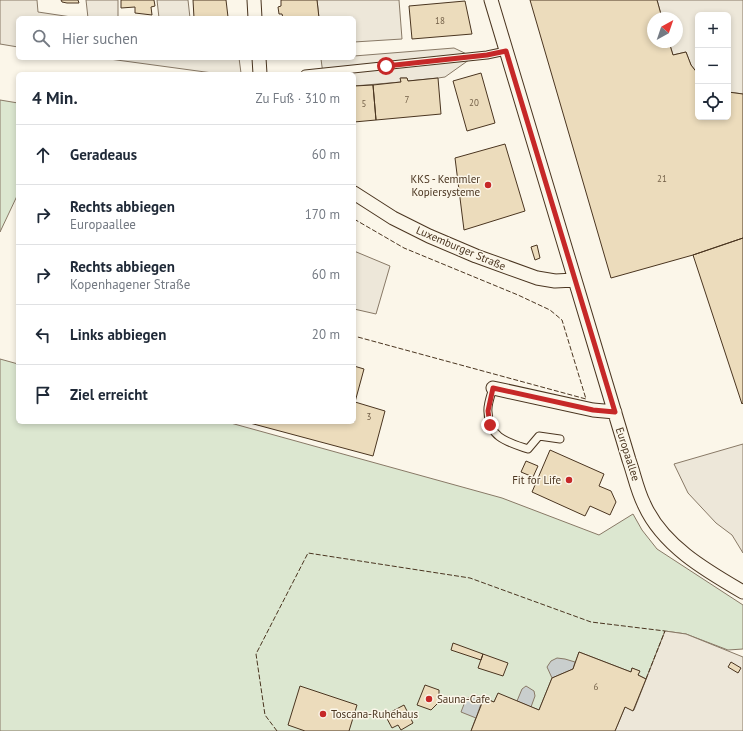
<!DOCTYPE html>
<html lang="de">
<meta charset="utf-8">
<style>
:root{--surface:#fff;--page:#f6f6f7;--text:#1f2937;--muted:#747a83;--line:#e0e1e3}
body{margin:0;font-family:"PT Sans",sans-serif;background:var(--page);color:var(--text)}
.controls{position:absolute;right:12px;top:12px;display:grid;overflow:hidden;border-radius:6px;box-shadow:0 2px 6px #0003}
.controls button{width:36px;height:36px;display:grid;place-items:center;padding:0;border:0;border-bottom:1px solid var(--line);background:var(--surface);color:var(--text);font:20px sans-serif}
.compass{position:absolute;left:647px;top:12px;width:36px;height:36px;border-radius:50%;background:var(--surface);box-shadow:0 2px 6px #0003;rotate:40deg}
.stop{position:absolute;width:12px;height:12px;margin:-9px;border:3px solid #c62828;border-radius:50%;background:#fff}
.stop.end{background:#c62828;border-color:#fff;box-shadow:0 1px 4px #0008}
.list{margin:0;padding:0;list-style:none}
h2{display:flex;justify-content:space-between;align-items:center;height:52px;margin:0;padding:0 16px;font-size:17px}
h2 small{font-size:13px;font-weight:400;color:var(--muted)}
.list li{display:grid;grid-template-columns:26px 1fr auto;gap:12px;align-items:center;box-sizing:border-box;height:60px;padding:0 16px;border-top:1px solid var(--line)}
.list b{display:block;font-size:15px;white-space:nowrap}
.list p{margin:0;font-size:13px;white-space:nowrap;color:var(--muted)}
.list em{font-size:13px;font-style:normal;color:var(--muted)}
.icon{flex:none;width:22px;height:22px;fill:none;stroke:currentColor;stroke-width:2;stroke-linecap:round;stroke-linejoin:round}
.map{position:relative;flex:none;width:743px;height:731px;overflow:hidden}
.search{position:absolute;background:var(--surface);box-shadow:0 2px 6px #0003;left:16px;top:16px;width:340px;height:44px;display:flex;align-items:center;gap:10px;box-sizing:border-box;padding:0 14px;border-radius:6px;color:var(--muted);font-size:15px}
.panel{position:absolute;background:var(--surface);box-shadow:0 2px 6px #0003;left:16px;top:72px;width:340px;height:352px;border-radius:6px}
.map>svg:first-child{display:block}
.green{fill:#dce7d0;stroke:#887966}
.parking{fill:#ede7d9;stroke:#887966}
.water{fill:#c9cecd;stroke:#887966}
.building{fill:#ecdcbc;stroke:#4a3520}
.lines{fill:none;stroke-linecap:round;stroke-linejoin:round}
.lane-casing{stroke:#4a3520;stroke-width:9}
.street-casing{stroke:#4a3520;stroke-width:15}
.lane{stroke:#fbf6e9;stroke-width:7}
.street{stroke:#fbf6e9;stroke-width:13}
.fence{stroke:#4a3520;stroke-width:1;stroke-dasharray:5 2;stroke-linecap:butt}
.route{stroke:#c62828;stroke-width:5}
.poi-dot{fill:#c62828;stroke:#fbf6e9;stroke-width:1.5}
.labels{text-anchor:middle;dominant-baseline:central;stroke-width:3;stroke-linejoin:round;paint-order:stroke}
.number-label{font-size:9px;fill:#725f47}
.poi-label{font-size:11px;fill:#4a3520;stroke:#fbf6e9;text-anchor:end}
.street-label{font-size:11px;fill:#4a3520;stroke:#fbf6e9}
</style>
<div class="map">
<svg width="743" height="731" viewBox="0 0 743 731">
<rect width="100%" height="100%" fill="#fbf6e9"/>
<path class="green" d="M0 100 18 103V186L17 196 0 232Z
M0 359 18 364V422H227L502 498 599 535 633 514 642 530 657 549 743 605V649L728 650 686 634 665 631 646 679 638 675 639 671 632 668 631 672 579 652 573 669 552 678 539 710 498 694 494 702 483 698 471 731H0Z"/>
<path class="parking" d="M0 0H37L38 12 78 18H18V47L0 44Z
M86 0H118V18H88Z
M157 0H188L190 18H159Z
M317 0H399L402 39 354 42V18H319Z
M657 0H743V94L728 92V15H698V74L691 65 686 52 673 55 669 42H677V18H662Z
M454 48 473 57 445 77 438 78 408 81 407 78H401V82L354 86V74H323L321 59 354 58V56Z
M102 58H239L241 73 220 74Z
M354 251 390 266 376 314 354 309Z
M743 444V553L732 535 716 523 688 493 674 464Z
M665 631 686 634 743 657V731H615L625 707 634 710Z"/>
<path class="water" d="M557 658 565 659 575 662 573 669 552 678 547 667 551 661Z
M526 686 534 691 535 696 531 707 517 701 522 689Z
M473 695 480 697 482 701 476 718 461 712 466 699Z"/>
<path class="building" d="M61 0H78L79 3H67L62 2Z
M121 0H154L155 6 151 7 152 15 135 13V7L121 8Z
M193 0H226L228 17H225V18H194Z
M281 0H317L319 18H283L282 14H279L278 7 281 6Z
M530 0H657L662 18H653V42H669L673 55 686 52 691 65 698 74V117H728V92L743 94V238L693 255 611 278Z
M465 1 472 34 412 39 409 6Z
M481 73 495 123 467 131 453 81Z
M400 78H407L408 81 438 78 441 114 376 120 373 85 401 82Z
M373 85 376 120 354 122V86Z
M505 144 525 211 464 230 455 158Z
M743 238V403L742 404 693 255Z
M537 245 540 258 535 260 531 247Z
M354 366 364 369 355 402 385 411 373 456 246 422H354Z
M550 450 604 474 599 486 611 491 616 502 610 515 590 506 585 516 532 492Z
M526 461 538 466 533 477 521 472Z
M453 643 483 654 481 660 451 650Z
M579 652 631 672 632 668 640 671 638 675 646 679 633 711 625 707 615 731H471L484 698 494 702 498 693 539 710 552 678 573 669Z
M483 654 508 663 503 676 478 668Z
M731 662 741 668 738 673 728 667Z
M425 685 439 690V702L431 710 417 705Z
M300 686 357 705 349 731H305L288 725Z
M404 705 413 723 401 730 398 725 392 728 385 715Z"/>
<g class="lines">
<defs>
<path id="lane" d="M305 74 487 55 506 51
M493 388C491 395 487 405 488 412 489 438 507 442 528 449L539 436 560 439"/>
<path id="street" d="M254 0 255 18
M491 0 629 460C634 474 637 490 644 504 662 545 705 570 743 592
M259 58 260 74
M354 193 393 218 429 236 476 256 537 278 555 281 575 280
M493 388 593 410 615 412"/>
</defs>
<use href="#lane" class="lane-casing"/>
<use href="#street" class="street-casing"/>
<use href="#lane" class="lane"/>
<use href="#street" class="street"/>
<path class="fence" d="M354 219 404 248 518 295 550 310 562 320 586 399 354 336
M277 731 265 715 256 654 308 553 470 578 591 622 665 631 646 679"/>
</g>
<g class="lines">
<path class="route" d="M386 66 487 55 506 51 615 412 593 410 493 388 488 411 490 425"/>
</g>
<g class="poi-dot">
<circle cx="488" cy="185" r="4"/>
<circle cx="569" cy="480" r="4"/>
<circle cx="429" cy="699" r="4"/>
<circle cx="323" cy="714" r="4"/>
</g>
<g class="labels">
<g class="number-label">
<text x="440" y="20">18</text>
<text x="407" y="99">7</text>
<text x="474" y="102">20</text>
<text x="364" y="103">5</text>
<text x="662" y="178">21</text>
<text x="369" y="416">3</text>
<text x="596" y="686">6</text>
</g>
<g class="poi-label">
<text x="480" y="179">KKS - Kemmler<tspan x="480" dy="13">Kopiersysteme</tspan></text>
<text x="561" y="480">Fit for Life</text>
<text x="437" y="699" text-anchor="start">Sauna-Cafe</text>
<text x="331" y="714" text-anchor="start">Toscana-Ruhehaus</text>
</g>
<g class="street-label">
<text transform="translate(461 248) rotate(23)">Luxemburger Straße</text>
<text transform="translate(628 454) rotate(72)">Europaallee</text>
</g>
</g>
</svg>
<div class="controls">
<button>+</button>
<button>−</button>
<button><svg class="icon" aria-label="locate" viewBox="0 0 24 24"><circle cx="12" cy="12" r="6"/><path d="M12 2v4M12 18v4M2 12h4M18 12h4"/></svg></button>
</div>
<svg class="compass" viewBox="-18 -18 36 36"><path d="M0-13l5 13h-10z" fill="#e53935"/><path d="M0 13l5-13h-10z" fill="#747a83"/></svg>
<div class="stop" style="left:386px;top:66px"></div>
<div class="stop end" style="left:490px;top:425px"></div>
<div class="search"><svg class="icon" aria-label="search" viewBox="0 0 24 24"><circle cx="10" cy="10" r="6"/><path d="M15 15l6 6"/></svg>Hier suchen</div>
<section class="panel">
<h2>4 Min.<small>Zu Fuß · 310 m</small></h2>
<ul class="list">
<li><svg class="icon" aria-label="ahead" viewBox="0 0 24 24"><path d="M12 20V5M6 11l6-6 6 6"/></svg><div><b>Geradeaus</b></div><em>60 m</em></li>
<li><svg class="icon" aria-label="right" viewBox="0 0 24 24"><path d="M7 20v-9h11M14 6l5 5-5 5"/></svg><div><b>Rechts abbiegen</b><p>Europaallee</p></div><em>170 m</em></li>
<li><svg class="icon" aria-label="right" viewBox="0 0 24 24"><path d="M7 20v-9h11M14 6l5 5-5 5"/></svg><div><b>Rechts abbiegen</b><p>Kopenhagener Straße</p></div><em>60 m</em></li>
<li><svg class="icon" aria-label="left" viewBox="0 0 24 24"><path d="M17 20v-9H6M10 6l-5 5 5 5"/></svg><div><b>Links abbiegen</b></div><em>20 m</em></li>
<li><svg class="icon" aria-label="arrive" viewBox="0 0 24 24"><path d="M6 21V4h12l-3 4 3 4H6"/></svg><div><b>Ziel erreicht</b></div></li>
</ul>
</section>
</div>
